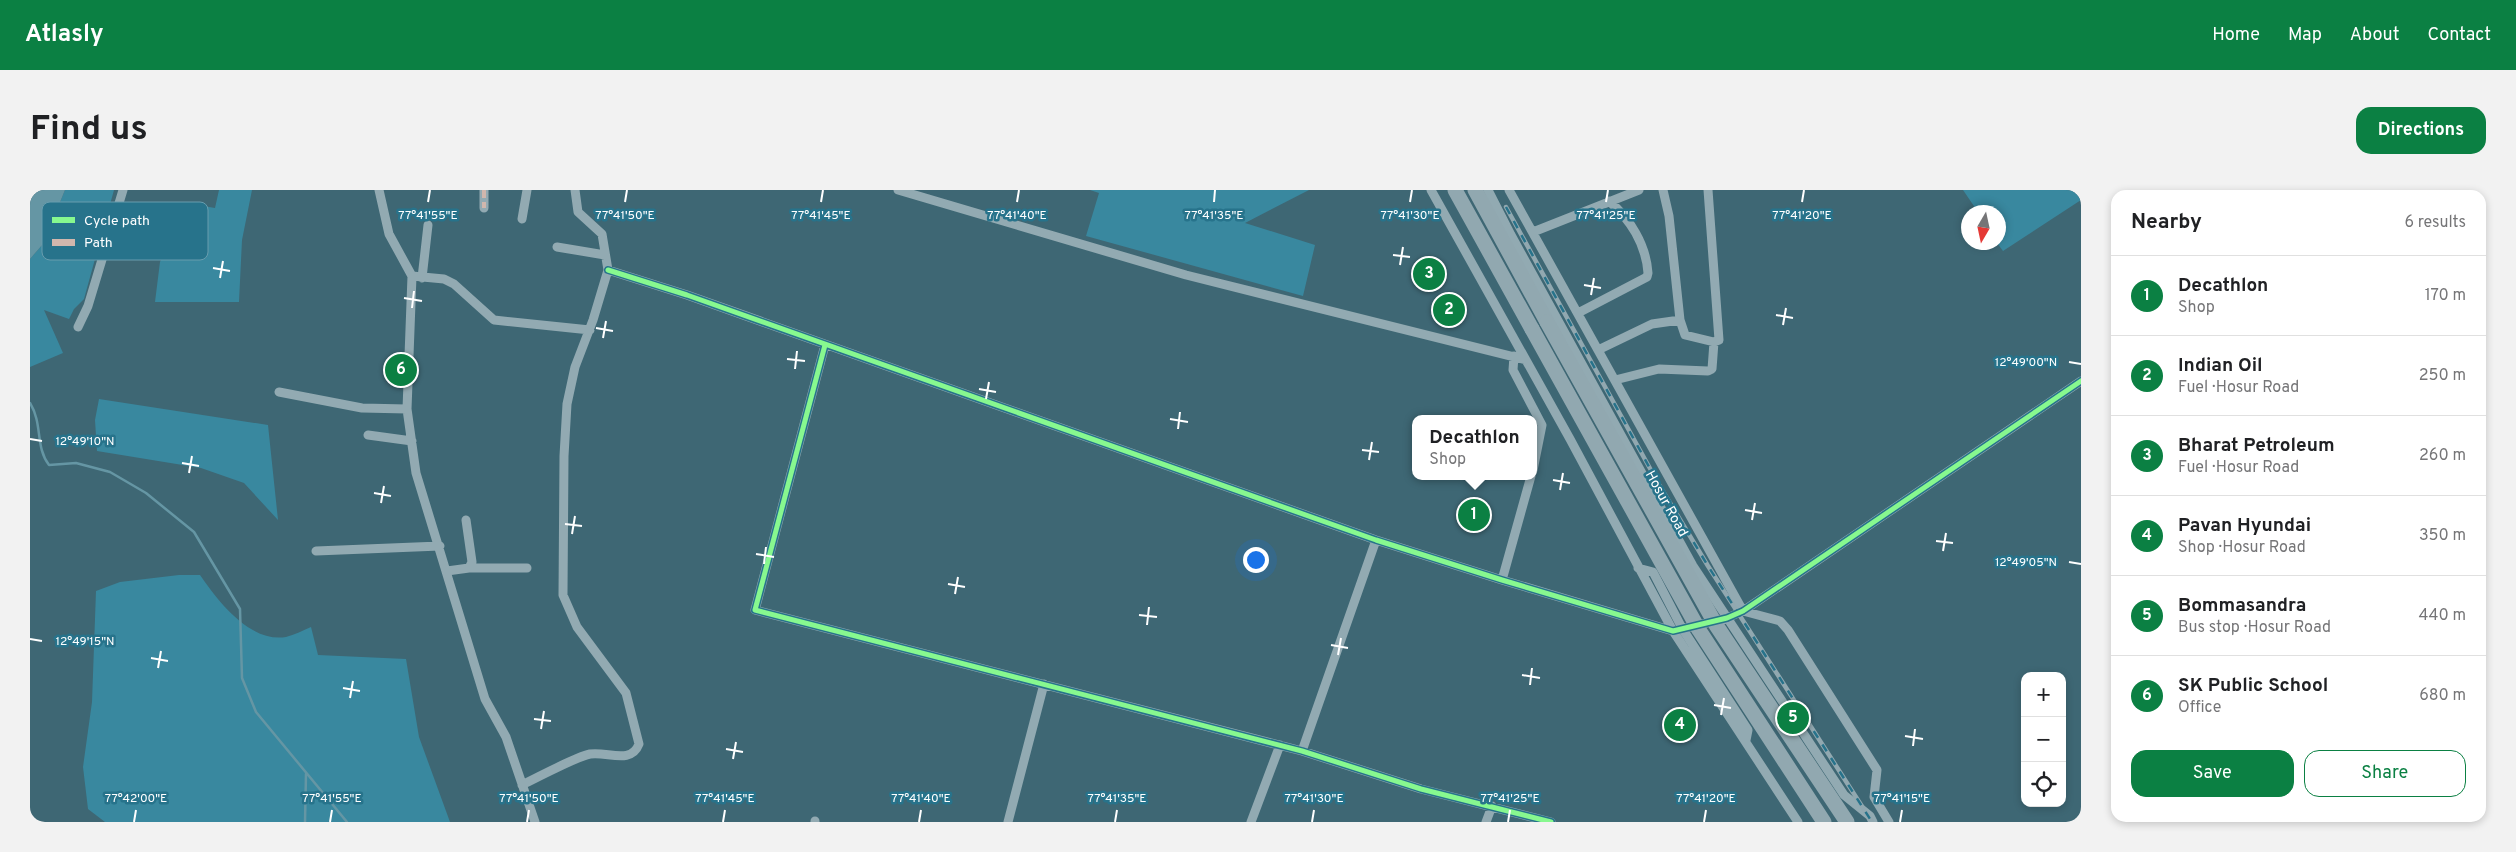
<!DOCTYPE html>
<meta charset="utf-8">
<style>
:root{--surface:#fff;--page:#f2f2f2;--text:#202124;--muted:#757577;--line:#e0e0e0;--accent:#0b8043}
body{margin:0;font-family:Overpass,sans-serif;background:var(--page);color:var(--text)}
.controls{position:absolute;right:15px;bottom:15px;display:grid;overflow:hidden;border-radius:10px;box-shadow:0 2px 8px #0003}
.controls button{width:45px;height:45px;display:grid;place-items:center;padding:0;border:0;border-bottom:1px solid var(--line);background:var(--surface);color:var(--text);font:25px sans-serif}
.compass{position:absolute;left:1931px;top:15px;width:45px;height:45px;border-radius:50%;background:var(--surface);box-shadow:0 2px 8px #0003;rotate:189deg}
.you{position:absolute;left:1225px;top:369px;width:18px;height:18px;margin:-12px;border:4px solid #fff;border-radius:50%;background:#1a73e8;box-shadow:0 0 0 8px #1a73e833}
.badge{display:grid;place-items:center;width:32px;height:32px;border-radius:50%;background:var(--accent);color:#fff;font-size:16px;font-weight:700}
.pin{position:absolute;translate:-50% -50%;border:2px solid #fff;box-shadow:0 1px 5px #0006}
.popup{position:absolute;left:1382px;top:225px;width:125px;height:65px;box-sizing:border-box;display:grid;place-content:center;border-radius:10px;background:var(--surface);filter:drop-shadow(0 1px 4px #0005);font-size:16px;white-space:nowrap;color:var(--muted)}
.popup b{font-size:19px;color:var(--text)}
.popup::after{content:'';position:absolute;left:50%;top:100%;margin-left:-10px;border:10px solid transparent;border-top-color:var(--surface)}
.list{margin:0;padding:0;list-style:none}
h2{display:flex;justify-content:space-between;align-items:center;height:65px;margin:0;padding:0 20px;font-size:21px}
h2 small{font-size:16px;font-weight:400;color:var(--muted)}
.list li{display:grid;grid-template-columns:32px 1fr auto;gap:15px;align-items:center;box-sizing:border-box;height:80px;padding:0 20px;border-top:1px solid var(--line)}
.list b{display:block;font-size:19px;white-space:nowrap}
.list p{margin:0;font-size:16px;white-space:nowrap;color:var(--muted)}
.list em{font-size:16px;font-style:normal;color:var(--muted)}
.actions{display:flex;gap:10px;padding:15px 20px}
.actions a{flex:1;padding:11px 0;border:1px solid var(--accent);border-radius:15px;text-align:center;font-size:18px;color:var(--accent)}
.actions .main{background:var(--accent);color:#fff}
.icon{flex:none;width:28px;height:28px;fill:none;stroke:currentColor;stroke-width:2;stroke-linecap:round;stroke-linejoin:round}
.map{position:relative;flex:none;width:2051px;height:632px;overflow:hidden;border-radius:15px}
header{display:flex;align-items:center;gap:30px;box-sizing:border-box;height:70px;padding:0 25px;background:var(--accent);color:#fff}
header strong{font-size:24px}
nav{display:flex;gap:28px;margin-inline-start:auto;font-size:18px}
.intro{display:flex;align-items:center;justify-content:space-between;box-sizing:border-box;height:120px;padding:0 30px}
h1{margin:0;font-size:35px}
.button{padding:12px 22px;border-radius:15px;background:var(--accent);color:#fff;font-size:18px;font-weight:700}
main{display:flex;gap:30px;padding:0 30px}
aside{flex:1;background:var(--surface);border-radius:15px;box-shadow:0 2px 8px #0003}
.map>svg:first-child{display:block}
.green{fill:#39889f}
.water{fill:#6596a4}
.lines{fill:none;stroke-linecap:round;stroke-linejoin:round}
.stream{stroke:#6596a4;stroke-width:2.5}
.minor{stroke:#92aab2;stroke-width:9}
.highway{stroke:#91a8b0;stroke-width:15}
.rail-casing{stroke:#91a8b0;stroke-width:4.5}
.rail{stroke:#27738b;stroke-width:2.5;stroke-dasharray:8;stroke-linecap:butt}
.highway-bridge{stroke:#91a8b0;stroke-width:15}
.quiet{stroke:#d1b7ad;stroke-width:4;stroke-dasharray:8 4;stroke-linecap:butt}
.cycleway-casing{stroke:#27738b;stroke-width:8}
.cycleway{stroke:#87f88f;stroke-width:5}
.ticks{fill:none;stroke:#fff;stroke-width:2}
.labels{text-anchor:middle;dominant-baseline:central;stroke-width:5;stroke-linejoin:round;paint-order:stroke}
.street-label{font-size:14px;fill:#fff;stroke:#27738b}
.key{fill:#27738b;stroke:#689dae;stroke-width:1}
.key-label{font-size:14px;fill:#fff}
.ticks-label{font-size:12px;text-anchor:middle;fill:#fff;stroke:#27738b;stroke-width:5;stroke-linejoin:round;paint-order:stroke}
</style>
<header>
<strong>Atlasly</strong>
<nav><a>Home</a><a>Map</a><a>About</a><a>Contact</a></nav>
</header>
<div class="intro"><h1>Find us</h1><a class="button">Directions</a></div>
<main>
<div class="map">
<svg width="2051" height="632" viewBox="0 0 2051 632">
<rect width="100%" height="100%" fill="#3e6774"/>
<path class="green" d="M35 0H84L54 109 44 119 39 129 14 120 33 163 0 177V69L13 54Z
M189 0H222L212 50 209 112H125L130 72 155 13 185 18Z
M1060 0H1279L1215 33 1285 55 1273 106 1056 46 1069 3Z
M1933 0H2051V10L1973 61 1967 53 1968 22H1948Z
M69 209 238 235 248 330 214 293 171 278 67 261 65 230Z
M149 385H170C188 411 220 453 256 447 264 445 274 440 281 437L288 465 376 469 389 547 420 632H75L58 619 53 577 62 512 66 401 90 392Z"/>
<path class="water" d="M0 0H35L13 54 0 69Z"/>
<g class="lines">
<path class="stream" d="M0 213C13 234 5 257 19 275L46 273 80 282 116 303 164 342 210 419 212 488 226 522 317 632
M275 632 276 584"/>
<path class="minor" d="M349 0 359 44 382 86 377 219 386 283 455 509 476 547 505 632
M454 0V18
M868 0 1156 85 1496 170
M1401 0 1540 249 1643 441 1768 632
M1458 0 1481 45 1663 376 1814 605 1840 626 1843 632
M1479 0 1713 421 1750 431 1758 440 1847 580 1844 607 1859 632
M1633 0 1639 26 1650 130 1655 145 1684 152 1689 150 1678 0
M492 29 497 0
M1503 42 1609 0
M527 57 575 65
M578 80 657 105 1346 350 1472 390 1643 441 1697 428 1713 421 2051 191
M382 86 414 89 424 94 464 130 560 140
M392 88 398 35
M1548 123 1617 87 1618 83C1616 54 1600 29 1579 11
M48 137 58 116 93 0
M795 155 725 420 1272 561 1391 599 1521 632
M1568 160 1622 134 1650 130
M1484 166 1483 180 1512 235 1503 280
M1585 190 1629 179 1678 181 1682 179 1684 152
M249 202 332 218 377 219
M338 245 382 251
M286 361 410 356
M439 378H497
M1608 378 1623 382 1652 438 1718 540 1716 550
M417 381 439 378 442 372 436 330
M1472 390 1501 286
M1272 561 1346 350
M492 595C509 587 543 568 560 564 577 561 601 575 609 554L596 503 547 437 533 405 534 266 537 214 545 177 563 130 578 80 572 44 548 22 545 0
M785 632V631
M978 632 1014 494
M1221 632 1250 555
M1456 632 1462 616"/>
<path class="highway" d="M1425 0 1502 139
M1445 0 1517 132"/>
<defs>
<path id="rail" d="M1476 17 1628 293 1678 376 1842 632"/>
</defs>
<use href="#rail" class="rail-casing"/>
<use href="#rail" class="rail"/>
<path class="highway-bridge" d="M1517 132 1686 435 1817 632
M1502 139 1669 440 1794 632"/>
<path class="quiet" d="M454 0V18"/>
<defs>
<path id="cycleway" d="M578 80 657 105 1346 350 1472 390 1643 441 1697 428 1713 421 2051 191
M795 155 725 420 1272 561 1391 599 1521 632"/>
</defs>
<use href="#cycleway" class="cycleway-casing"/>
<use href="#cycleway" class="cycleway"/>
</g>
<path class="ticks" d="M398 12 400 0M595 12 597 0M791 12 793 0M987 12 989 0M1184 12 1185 0M1380 12 1382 0M1576 12 1578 0M1772 12 1774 0M1363 65 1380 67M1370 75 1373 57M183 78 200 81M190 88 193 71M1554 95 1571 98M1561 105 1564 88M374 108 392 111M382 118 384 101M1746 125 1763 128M1753 135 1756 118M566 138 583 141M573 148 576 131M757 169 775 171M2039 172 2051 174M765 179 767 161M949 199 966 202M956 209 959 192M1140 229 1158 232M1148 239 1150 222M0 249 12 251M1332 260 1349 262M1339 270 1342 252M152 273 169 276M159 283 162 266M1523 290 1540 293M1530 300 1533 283M344 303 361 306M351 313 354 296M1715 320 1732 323M1722 330 1725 313M535 334 552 336M542 344 545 326M1906 351 1923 353M1913 361 1916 343M726 364 744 367M2039 372 2051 374M734 374 736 357M918 394 935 397M925 404 928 387M1109 425 1127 427M1117 435 1119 417M0 449 12 451M1301 455 1318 458M1308 465 1311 448M121 468 138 471M128 478 131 461M1492 485 1510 488M1500 495 1502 478M313 498 330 501M320 508 323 491M1684 515 1701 518M1691 525 1694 508M504 529 521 531M511 539 514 521M1875 546 1893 549M1883 556 1885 539M696 559 713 562M703 569 706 552M104 632 106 620M300 632 302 620M497 632 499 620M693 632 695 620M889 632 891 620M1085 632 1087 620M1282 632 1284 620M1478 632 1480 620M1674 632 1676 620M1870 632 1872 620"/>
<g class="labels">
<g class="street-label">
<text transform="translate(1636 314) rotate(61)">Hosur Road</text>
</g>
</g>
<rect x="12" y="12" width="166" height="58" rx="8" class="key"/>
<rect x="22" y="27" width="23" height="6" fill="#87f88f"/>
<rect x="22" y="49" width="23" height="7" fill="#d1b7ad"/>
<g class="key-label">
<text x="54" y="35">Cycle path</text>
<text x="54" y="57">Path</text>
</g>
<g class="ticks-label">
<text x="398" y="29">77°41'55"E</text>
<text x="595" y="29">77°41'50"E</text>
<text x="791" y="29">77°41'45"E</text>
<text x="987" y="29">77°41'40"E</text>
<text x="1184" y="29">77°41'35"E</text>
<text x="1380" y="29">77°41'30"E</text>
<text x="1576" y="29">77°41'25"E</text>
<text x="1772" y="29">77°41'20"E</text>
<text x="1996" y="176">12°49'00"N</text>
<text x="55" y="255">12°49'10"N</text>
<text x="1996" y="376">12°49'05"N</text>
<text x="55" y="455">12°49'15"N</text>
<text x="106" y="612">77°42'00"E</text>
<text x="302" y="612">77°41'55"E</text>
<text x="499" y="612">77°41'50"E</text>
<text x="695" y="612">77°41'45"E</text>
<text x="891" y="612">77°41'40"E</text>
<text x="1087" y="612">77°41'35"E</text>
<text x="1284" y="612">77°41'30"E</text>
<text x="1480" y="612">77°41'25"E</text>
<text x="1676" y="612">77°41'20"E</text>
<text x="1872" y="612">77°41'15"E</text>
</g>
</svg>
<div class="controls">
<button>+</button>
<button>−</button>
<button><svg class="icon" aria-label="locate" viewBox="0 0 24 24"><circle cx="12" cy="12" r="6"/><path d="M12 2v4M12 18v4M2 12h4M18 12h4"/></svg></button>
</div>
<svg class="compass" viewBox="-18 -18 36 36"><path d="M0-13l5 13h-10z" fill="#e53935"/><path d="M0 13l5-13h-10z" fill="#757577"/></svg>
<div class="you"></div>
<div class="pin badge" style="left:1444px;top:325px">1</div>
<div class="popup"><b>Decathlon</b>Shop</div>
<div class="pin badge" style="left:1419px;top:120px">2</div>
<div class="pin badge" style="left:1399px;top:84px">3</div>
<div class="pin badge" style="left:1650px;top:535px">4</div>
<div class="pin badge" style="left:1763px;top:528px">5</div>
<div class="pin badge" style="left:371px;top:180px">6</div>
</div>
<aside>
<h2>Nearby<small>6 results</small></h2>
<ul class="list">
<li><span class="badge">1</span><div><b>Decathlon</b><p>Shop</p></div><em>170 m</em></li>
<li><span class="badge">2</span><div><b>Indian Oil</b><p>Fuel · Hosur Road</p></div><em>250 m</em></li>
<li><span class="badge">3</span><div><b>Bharat Petroleum</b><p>Fuel · Hosur Road</p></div><em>260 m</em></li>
<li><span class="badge">4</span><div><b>Pavan Hyundai</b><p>Shop · Hosur Road</p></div><em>350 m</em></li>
<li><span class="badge">5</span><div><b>Bommasandra</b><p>Bus stop · Hosur Road</p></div><em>440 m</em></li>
<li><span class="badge">6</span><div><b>SK Public School</b><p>Office</p></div><em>680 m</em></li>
</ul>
<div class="actions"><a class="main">Save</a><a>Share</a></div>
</aside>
</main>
